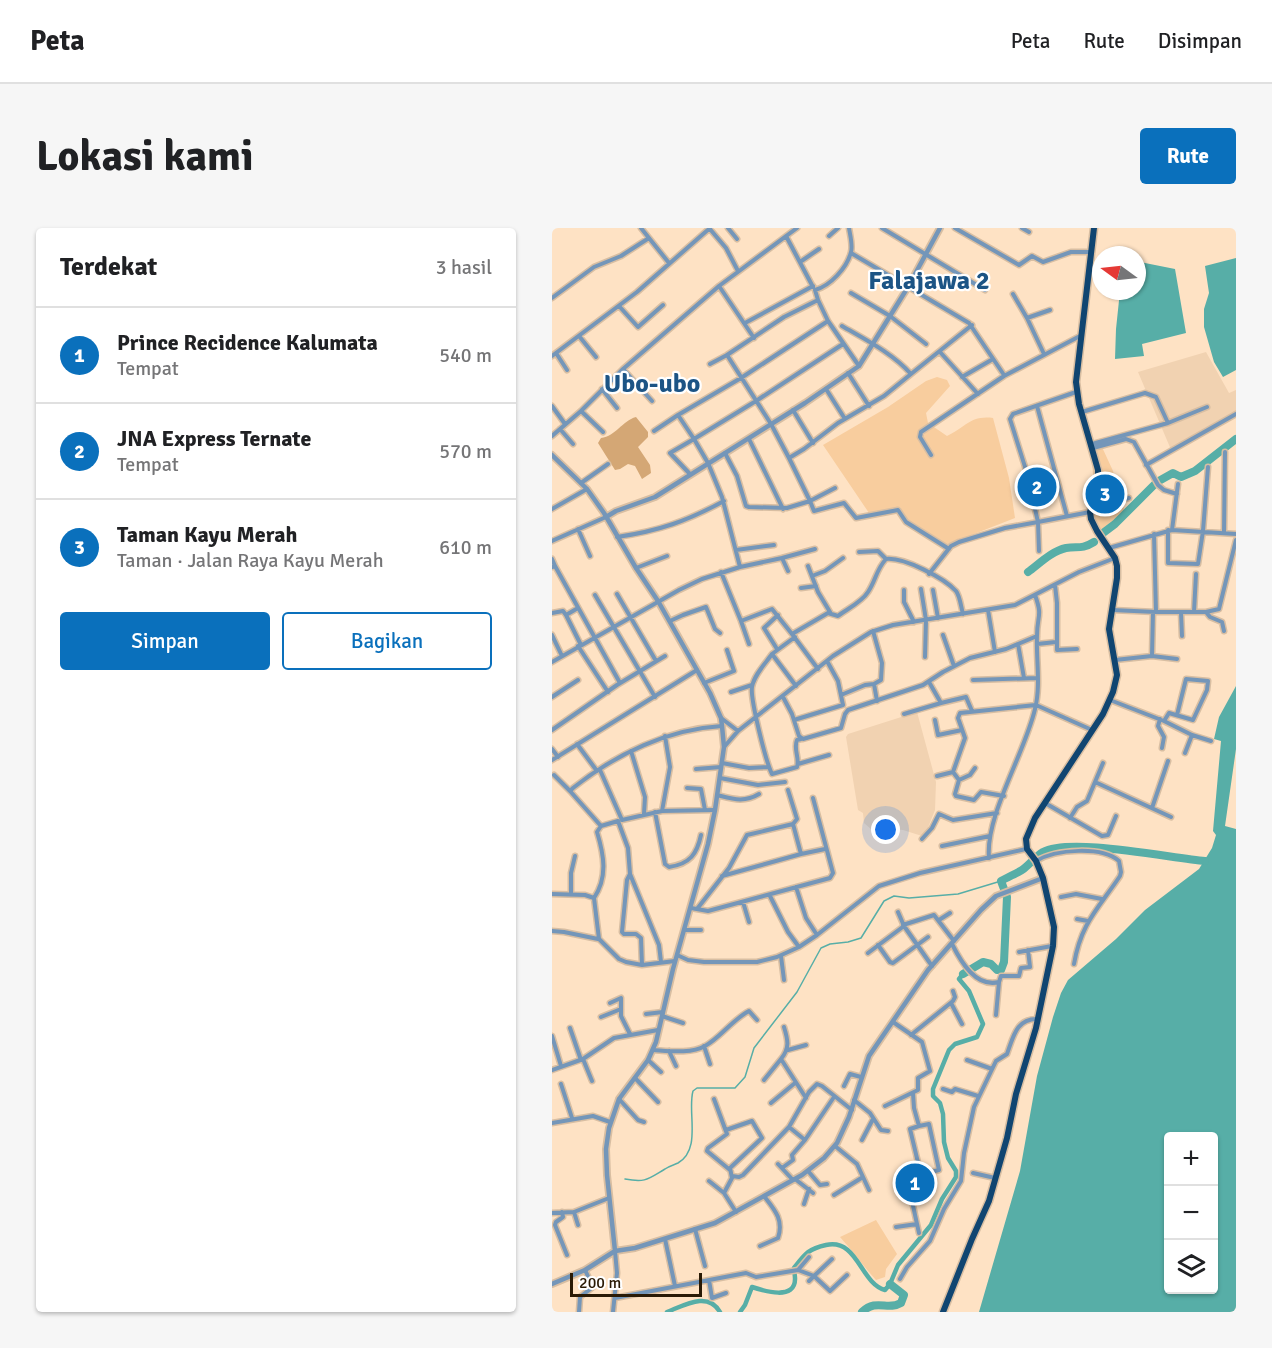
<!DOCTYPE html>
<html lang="id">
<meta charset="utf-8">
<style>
:root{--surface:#fff;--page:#f6f6f6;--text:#202124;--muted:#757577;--line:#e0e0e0;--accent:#0a70bc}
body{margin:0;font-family:Signika,sans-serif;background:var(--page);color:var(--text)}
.controls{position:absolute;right:18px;bottom:18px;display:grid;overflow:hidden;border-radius:6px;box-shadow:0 2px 4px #0004}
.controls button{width:54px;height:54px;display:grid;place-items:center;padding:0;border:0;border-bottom:2px solid var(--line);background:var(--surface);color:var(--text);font:30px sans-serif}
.compass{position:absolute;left:540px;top:18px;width:54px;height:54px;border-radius:50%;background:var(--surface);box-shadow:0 2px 4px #0004;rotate:285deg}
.scale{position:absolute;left:18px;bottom:15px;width:132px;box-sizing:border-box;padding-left:6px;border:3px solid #2a1a05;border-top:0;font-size:16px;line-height:21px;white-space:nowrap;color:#2a1a05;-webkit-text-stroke:4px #fff;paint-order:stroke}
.you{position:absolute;left:334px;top:602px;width:21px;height:21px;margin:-15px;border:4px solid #fff;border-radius:50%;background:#1a73e8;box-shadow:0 0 0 9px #1a73e833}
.badge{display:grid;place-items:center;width:39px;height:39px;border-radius:50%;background:var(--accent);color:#fff;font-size:20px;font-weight:700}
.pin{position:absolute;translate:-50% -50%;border:3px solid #fff;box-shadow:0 2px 6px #0006}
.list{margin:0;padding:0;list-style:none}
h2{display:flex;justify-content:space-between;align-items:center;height:78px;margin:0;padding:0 24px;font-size:26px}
h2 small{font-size:20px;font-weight:400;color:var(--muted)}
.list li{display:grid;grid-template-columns:39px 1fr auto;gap:18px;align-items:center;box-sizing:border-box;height:96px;padding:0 24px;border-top:2px solid var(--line)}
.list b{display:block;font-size:22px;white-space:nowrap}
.list p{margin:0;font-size:20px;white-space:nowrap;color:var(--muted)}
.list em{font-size:20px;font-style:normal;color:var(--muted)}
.actions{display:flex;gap:12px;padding:18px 24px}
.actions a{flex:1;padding:14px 0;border:2px solid var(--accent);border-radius:6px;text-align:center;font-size:21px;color:var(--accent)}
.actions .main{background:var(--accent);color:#fff}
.icon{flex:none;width:33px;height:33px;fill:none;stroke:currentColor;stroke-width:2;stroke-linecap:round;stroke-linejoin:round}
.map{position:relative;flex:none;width:684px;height:1084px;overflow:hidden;border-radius:6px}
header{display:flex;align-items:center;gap:36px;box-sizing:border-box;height:84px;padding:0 30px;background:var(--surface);border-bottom:2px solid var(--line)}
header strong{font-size:28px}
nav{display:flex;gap:33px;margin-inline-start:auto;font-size:21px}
.intro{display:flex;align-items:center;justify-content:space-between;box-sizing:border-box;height:144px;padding:0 36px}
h1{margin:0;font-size:42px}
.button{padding:15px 27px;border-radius:6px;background:var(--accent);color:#fff;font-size:21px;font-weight:700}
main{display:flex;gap:36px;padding:0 36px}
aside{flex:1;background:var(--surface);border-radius:6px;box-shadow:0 2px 4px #0004}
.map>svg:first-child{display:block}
.built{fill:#f1d2b1}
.green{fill:#f8cd9e}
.forest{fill:#d4a775}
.water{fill:#57aea7;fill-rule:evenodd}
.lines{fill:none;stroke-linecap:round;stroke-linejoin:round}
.stream{stroke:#57aea7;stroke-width:1.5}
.canal{stroke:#57aea7;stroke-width:4.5}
.river{stroke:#57aea7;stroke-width:8}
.minor-casing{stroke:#d8bea2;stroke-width:7}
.tertiary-casing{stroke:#d8bea2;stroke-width:8}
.trunk-casing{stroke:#d8bea2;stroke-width:9}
.minor{stroke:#7496b9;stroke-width:4}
.tertiary{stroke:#7496b9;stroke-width:4.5}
.trunk{stroke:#104571;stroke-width:6}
.labels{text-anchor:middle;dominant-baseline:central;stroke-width:4.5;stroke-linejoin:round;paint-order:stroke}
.quarter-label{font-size:26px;font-weight:bold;fill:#1c5485;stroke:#fff}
</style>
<header>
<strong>Peta</strong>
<nav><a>Peta</a><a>Rute</a><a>Disimpan</a></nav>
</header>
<div class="intro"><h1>Lokasi kami</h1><a class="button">Rute</a></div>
<main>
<aside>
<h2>Terdekat<small>3 hasil</small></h2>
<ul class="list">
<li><span class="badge">1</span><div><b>Prince Recidence Kalumata</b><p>Tempat</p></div><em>540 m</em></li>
<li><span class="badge">2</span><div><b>JNA Express Ternate</b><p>Tempat</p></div><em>570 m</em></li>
<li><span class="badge">3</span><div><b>Taman Kayu Merah</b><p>Taman · Jalan Raya Kayu Merah</p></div><em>610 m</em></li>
</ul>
<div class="actions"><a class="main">Simpan</a><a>Bagikan</a></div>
</aside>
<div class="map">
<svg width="684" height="1084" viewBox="0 0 684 1084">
<rect width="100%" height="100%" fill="#fee2c4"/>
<path class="built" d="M654 124 677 165 684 162V189L620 224 586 144Z
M365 484 384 554 383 582 375 602 370 608 351 602 330 600 320 602 312 595 311 585 306 582 294 509 296 506Z"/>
<path class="green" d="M385 149 395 152 398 158 374 185 376 195 395 208C413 200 418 187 441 190L457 250 463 290 394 317 353 290 348 279 317 285 271 217 336 179 374 153Z
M550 219 561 243 573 285 552 303 545 302 538 284 542 259 539 222Z
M324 992 345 1026 334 1041 333 1049 324 1052C311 1038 301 1023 288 1009Z"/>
<path class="forest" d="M84 189 96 204V209L86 219 98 237 99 245 90 251 83 238 76 236 68 241 63 242 46 215 49 210C64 208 70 193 84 189Z"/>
<path class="water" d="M684 30V142L671 149 662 134 652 99V81L657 65 653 38Z
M588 34 623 41 634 105 590 116 592 128 563 131 564 101 568 63H585V36Z
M684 458V521L673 598 684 601V1084H427L468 943 485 848 501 789 509 765 516 752 564 711 593 682 647 641 660 620 664 607 661 603 669 513 662 511 667 489ZM616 908H662V1062H616Z"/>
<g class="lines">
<path class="stream" d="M73 951C94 955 96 951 113 941 117 938 122 937 126 935 150 921 135 884 141 863L145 860H183L193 849 202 820 245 764 269 720 278 716 296 714 309 710 332 673 342 668 357 670 406 666 449 653"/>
<path class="canal" d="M115 1084C133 1077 156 1063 168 1084
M188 1084 193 1077 200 1059C212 1063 244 1073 243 1050 243 1047 242 1044 242 1040 253 1026 256 1021 274 1017 306 1010 308 1055 333 1062L338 1056 346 1037 379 997 390 971 404 949V943L396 930 392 914 391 886 388 875 381 868V861L397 822 403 816 425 809 431 796 417 763 407 751 411 746"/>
<path class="river" d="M551 305 563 296 605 254 621 245 629 249 643 243 684 211
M476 344C487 336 500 323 514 320 526 318 529 322 542 314
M411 746 431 734 439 736 445 742H449L452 734 455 669 449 653C456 649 463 646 470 642 477 637 483 629 491 624 518 609 618 630 653 633
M310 1084C325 1070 335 1083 349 1075L352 1067 338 1056"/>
<defs>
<path id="minor" d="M89 0 97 10
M157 0 174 20 186 43
M176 0 185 11
M330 0 433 62
M403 0 467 37 480 28 491 34 519 24H539
M470 0 477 4
M234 8 261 59
M277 8 286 0
M299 25 417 95 452 147
M248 34 267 21
M167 58 202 110
M299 65 338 88 374 116
M461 66 475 90 492 126
M0 70 42 39 69 28 97 10 117 35
M266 72 263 62C278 58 295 40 299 24 301 17 298 7 297 0
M67 78 86 99 111 77
M475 90 498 82
M193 95 261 58
M290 98C314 112 340 125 359 146L332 168 286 195 252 221 237 230 219 196 175 127 232 89 266 72 276 93 307 138
M27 108 44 129
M388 124 426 166
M4 125 15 142
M0 128 85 64 158 0
M158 136 175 127
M71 141 100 173
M296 145 317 178
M359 146 420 97
M410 149 441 131
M50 161 65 180
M274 161 293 191
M524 164 461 186 458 191 474 242 486 294 538 284
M0 178 13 196
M485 178 515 288
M241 182 261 215
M29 183 51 204
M530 184 593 165 604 169 616 195
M8 201 21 216
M102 203 126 187
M0 208 29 183 71 141 167 58 245 0
M197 211 231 281
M540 216 616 195 655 179
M541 220 574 211 582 214 606 257 612 262 625 266
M173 225 185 248 194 278 197 279 235 280 258 273 237 230
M379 227 368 209 369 204 452 148 528 108
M594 237 684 186
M137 245 118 225 142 211 126 187 189 150 276 93
M29 255 56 236
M283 260 258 273 262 283 292 275 304 290 346 282 354 294 397 321
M542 272 559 269 565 273 577 270
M0 281 35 261
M26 301 38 328
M616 302V335L646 336 651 303 656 239
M620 302 626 256
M672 305 673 224
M65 309C107 303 135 293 172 273
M0 313 54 289
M557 320 620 302 684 306
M184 322 222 317
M307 324 326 323 334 331
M230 330 263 321
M0 331 3 338 0 339
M3 338 68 455
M256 338 266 364 278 384
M188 339 230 330 236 343
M84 340 115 328
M169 344 189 393 220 381 240 406
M377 346 399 318 407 314 453 300 486 294 487 323
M260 348 273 343 291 330
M503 357 505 375V422L525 421
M249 360 264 358
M369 361 374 392 373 429
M352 362V374L362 394
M381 362 386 390
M65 366 104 433
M43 367 103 469
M26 380 14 387 29 417
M436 382 443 424
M560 382 604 384 602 306
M604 384H654L658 389 670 394 672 403
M629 384 630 408
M642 384 644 346
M654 384 667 381 684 312
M0 385 11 383 14 387
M118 393 131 387 154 379 163 401 168 405
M189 393 197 416
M321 403 330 435 329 452 322 456 325 473
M0 407 10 428
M391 407 402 438
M243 409 220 426 244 458
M466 416 472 450
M485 416 504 414
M26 418 56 464
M225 421 212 400 226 387
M220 426C213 436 202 447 200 459 198 471 214 534 220 546L245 539C248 530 241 521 245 512L249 511
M600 428 625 431
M563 432 600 428 601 384
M0 434 127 362 150 351 188 339 170 269 156 235 142 211 204 173 291 116
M266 441 240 406 276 385 286 388C295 381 310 374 316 364 324 352 324 342 334 331 352 329 392 350 404 363 408 368 409 379 411 386
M421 452 486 450
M377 454 389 475 414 469 420 483
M152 455 182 443 175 422
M179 464 200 457
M289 467 313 457 322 456
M0 469 26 452
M231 469 240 486 247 508 251 511 289 500 293 486 296 482 371 457 391 444 418 430 454 421 485 408
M558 472 612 493 640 507 659 513
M352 486 389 475
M169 490 186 503
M608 491 606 498 612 509 610 520
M242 492 291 477 286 453 275 433
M383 492 386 507 410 502
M612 493 617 485 641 492 655 462 656 453 634 451 625 487
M0 502 65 457 113 428
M113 508 118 539 110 583 163 582
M25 516 45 543
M172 519 186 503 281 428 319 404 341 397 463 377 527 344 563 330
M0 521 6 529
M79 523 93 569 92 586
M633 525 640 507
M0 532 145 442
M170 535 197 540 216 539
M246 536 277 527
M144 541 169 539
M48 542 70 592
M401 544 407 552 403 566 404 568 422 572 429 564 452 568
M2 547 18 563
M385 548 401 544 413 510 406 490 408 485 484 477 540 502
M168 550 206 557 233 554
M407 552 418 547 423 540
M543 554 619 589
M135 560 149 561 153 582
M165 567C181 571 192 575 207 566
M493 575 550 608 556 607 564 588
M600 580 616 533
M103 584 113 636 117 639C138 636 145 626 149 607
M518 590 525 579 535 573 551 535
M70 592 110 583
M49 598 18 563 21 560C64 526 116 501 170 498
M370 611 380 600 387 586 401 592 445 585
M390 618 438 608
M249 626 273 621
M437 630C433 588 473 525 483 481 489 457 484 432 485 408 485 387 491 389 483 367
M484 633C504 621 550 618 567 633L569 644 568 648C546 681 529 695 522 736
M170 648 249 626 241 596 245 591 236 562
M244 659 254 690 265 707
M0 666 33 667 42 670 47 711 67 731 74 734 90 737 123 733
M19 666V645L23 628
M218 668 236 704 247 719
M509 669 524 666 550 671
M42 670C56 649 52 627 45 604L49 598 66 593 76 620 78 646
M191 674 197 694
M139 680 156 683 278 650 281 645 261 570
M145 681 177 640 195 607 241 596
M346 684 352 698 380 738
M525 691 536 693
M387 692 398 685
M351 697 382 687 402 713
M132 702H149
M0 703 12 704 46 711
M400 716C409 734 424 760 447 754L449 748H467L469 740 478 739 476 722
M326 717 338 734 341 735 376 709
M467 724 500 718
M316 725 352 698
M125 727 136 732 152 734H205L225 729 247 719 265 707 327 658 368 645 474 621
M229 728 232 752
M90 737 89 710 84 706H72L70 704 75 652 78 646 107 717 109 734
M58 775 69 770V788L78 806
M399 775 410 796
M94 786 111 784
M444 787 447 754
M110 788 131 795
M49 789 69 781
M18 800 29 832
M359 807 401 773 403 769 401 763
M0 808 9 838
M152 818 158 836
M101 822C117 823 139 826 153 818 168 810 180 792 197 783L205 792
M236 822 254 817
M117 823 124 838
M31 831 40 853
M229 831C238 820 236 812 232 799
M96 832 109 844
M415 832 440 841
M0 842 31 831 62 810 106 802
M83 850 106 874
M212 852 229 831 254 870
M9 856 20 890
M292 858 298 846 309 849
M391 861 400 864 403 861 426 868
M361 865 362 880 367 898 358 901 369 947
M282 869 253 912 237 899 257 864 265 856 270 858 300 882
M67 871 86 892 92 894
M162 871 175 906 156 920 155 923 178 942
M302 872 318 885 329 902 336 903
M219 875 243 855
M333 878 366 862V850L378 843 370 814 341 794
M0 895 41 888 58 894
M174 902 200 893 210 910 178 940 180 950 172 965 184 984
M310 912 321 891
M283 918 305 936 317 962
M226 936 241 952
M230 940 241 932 240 927 253 912
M256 943 268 957 275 956
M421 945 443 950
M180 948 187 949 191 947 237 899
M243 951 261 965
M157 953 172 965
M282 967 311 949
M252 976 257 961
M10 984 11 989 4 994 3 997 15 1027
M22 984 26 997
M0 985 22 984 57 970
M365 996 367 1005
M344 999 365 996 355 950 387 942 377 896 367 898
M143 1001 153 1038
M113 1011 123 1058
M208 1018 226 1010C232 992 223 982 212 968
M246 1042 257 1029
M348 1051 355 1039 378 1013 392 981 409 953 412 925 422 879 444 833 455 826C461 810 464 790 486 791
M157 1052 160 1070 174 1065
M257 1053 262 1048 278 1063 295 1047
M63 1070 194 1045 204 1049 246 1042 262 1048 280 1031
M27 1084 28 1069 41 1059 33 1042
M61 1084 65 1045 63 1023"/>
<path id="tertiary" d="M0 227 35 261 52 285 84 340 106 373 158 465 169 490 170 498 172 519 163 582 156 616 121 741 104 814 96 832 67 871 57 900 54 921 55 947 63 1023 33 1042 0 1056
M54 289 64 283 103 269 253 175 307 138 356 59 388 0
M63 1023 83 1020 163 995 250 947 272 930 285 915 297 889 317 828 376 742 429 682 444 668 491 650"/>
<path id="trunk" d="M391 1084 420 1011 437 973 455 910 464 866 484 800 501 718 502 699 491 650 484 633 475 621 474 611 483 590 551 486 561 464 565 447 557 401 565 350V338L563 330 545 303 539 291 538 284 546 256V242L527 176 524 154 542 0"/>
</defs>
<use href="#minor" class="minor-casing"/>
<use href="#tertiary" class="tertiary-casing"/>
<use href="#trunk" class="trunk-casing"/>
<use href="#minor" class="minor"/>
<use href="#tertiary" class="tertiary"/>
<use href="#trunk" class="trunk"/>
</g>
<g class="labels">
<g class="quarter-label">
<text x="377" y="53">Falajawa 2</text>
<text x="100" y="156">Ubo-ubo</text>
</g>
</g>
</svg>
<div class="controls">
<button>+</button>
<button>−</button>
<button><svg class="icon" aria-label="layers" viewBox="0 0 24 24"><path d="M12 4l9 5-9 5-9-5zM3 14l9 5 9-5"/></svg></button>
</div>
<svg class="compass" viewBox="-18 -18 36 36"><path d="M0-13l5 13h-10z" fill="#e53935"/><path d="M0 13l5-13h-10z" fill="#757577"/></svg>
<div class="scale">200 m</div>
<div class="you"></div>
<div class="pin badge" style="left:363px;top:955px">1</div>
<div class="pin badge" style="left:485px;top:259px">2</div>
<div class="pin badge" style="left:553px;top:266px">3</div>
</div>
</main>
